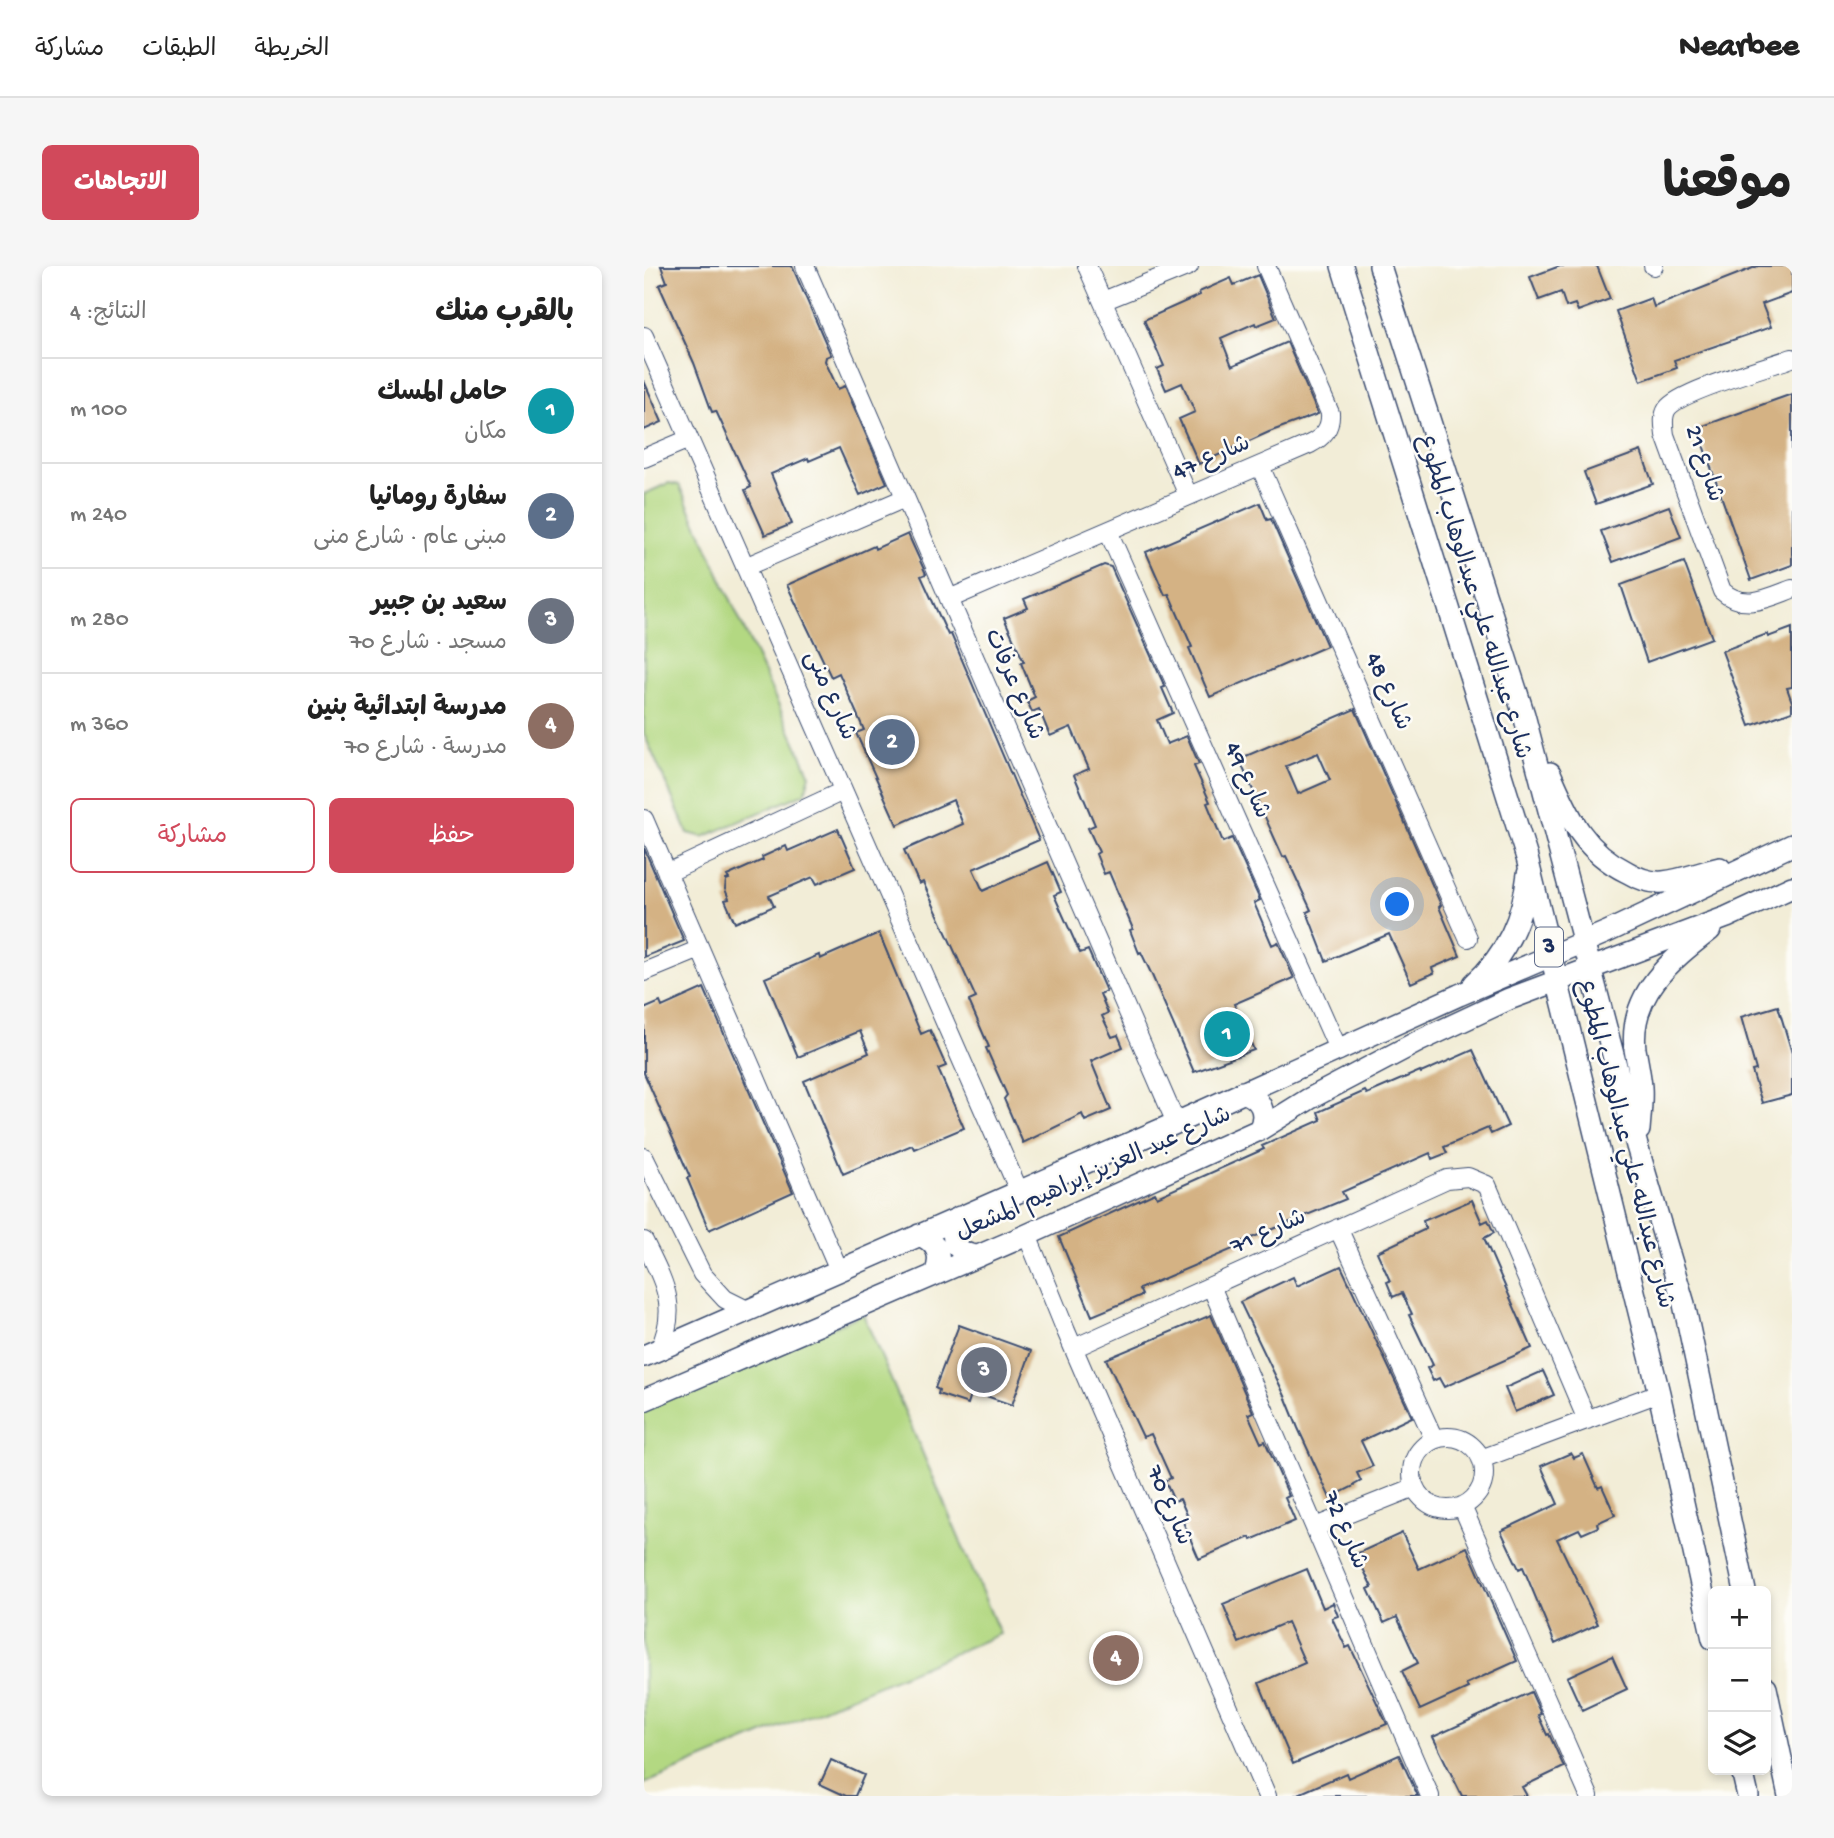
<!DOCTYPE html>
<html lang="ar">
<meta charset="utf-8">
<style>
:root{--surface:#fff;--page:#f6f6f6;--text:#222;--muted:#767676;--line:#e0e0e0;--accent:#d1495b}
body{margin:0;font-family:"Gochi Hand","Playpen Sans Arabic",sans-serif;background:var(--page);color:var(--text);direction:rtl}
.controls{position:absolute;right:21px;bottom:21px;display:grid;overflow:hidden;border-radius:10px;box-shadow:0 4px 10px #0003}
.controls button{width:63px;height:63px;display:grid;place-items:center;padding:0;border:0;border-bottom:2px solid var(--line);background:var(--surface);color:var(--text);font:35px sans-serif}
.you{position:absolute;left:754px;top:639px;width:24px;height:24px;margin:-18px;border:5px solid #fff;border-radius:50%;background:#1a73e8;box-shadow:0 0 0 10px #1a73e833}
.badge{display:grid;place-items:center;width:46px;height:46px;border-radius:50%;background:var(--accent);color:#fff;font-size:23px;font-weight:700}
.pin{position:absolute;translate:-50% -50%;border:4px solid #fff;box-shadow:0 2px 7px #0006}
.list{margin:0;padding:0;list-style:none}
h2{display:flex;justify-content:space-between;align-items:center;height:91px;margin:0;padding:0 28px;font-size:30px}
h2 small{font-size:23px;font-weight:400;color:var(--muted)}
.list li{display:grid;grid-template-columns:46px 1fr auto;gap:21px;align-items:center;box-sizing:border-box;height:105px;padding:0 28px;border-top:2px solid var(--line)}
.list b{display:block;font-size:26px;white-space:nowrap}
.list p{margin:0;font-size:23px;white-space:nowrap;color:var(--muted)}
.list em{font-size:23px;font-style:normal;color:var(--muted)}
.actions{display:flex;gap:14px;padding:21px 28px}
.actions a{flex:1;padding:16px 0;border:2px solid var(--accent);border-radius:10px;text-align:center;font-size:24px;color:var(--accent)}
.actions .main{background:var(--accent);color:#fff}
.icon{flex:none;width:38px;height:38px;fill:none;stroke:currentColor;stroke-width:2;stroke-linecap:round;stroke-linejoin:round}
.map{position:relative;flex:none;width:1148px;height:1530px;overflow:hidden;direction:ltr;border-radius:10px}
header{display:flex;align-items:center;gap:42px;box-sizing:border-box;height:98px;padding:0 35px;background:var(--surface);border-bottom:2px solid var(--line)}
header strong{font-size:33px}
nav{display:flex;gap:38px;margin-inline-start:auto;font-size:24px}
.intro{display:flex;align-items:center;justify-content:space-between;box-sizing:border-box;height:168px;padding:0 42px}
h1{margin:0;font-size:49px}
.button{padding:18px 32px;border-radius:10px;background:var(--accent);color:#fff;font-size:24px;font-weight:700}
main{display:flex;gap:42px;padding:0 42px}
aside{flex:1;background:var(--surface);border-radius:10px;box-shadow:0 4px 10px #0003}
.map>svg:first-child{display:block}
.green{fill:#b3d882;stroke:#678470;stroke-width:2}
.building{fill:#d4b284;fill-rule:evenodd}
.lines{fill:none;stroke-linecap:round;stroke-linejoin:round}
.minor-casing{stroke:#3b4c70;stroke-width:20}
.major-casing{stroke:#3b4c70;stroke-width:24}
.minor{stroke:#fff;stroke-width:18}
.major{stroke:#fff;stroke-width:21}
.labels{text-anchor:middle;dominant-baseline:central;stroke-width:5;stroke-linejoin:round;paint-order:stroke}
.shield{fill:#fdfcf7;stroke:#5f6c8c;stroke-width:2}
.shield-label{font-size:23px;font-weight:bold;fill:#1b2f5e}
.street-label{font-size:24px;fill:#1b2f5e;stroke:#fdfcf7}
</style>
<header>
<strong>Nearbee</strong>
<nav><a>الخريطة</a><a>الطبقات</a><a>مشاركة</a></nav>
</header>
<div class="intro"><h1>موقعنا</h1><a class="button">الاتجاهات</a></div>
<main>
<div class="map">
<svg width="1148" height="1530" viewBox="0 0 1148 1530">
<rect width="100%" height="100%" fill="#fdfcf7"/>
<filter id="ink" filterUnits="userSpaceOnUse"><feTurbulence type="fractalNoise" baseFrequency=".0143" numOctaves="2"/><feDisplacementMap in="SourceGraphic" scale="14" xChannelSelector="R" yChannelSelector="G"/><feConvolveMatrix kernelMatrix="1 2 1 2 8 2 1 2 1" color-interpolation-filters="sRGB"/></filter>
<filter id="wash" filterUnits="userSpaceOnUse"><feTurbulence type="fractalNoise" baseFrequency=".00686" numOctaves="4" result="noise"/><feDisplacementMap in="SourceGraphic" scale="28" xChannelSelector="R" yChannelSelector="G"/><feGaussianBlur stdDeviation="1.57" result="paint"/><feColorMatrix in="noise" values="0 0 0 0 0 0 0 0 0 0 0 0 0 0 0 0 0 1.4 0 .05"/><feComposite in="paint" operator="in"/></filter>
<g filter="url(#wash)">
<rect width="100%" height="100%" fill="#f2edd7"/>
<path class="green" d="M25 217 35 219 166 509 161 527 59 571 44 567 0 468V228Z
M219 1048 356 1368 0 1518V1140Z"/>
<g id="blocks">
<path class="building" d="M17 0H148L187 89 182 91 181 95 194 123 201 120 243 217 216 229 195 182 165 195 164 192 127 208 148 258 121 269 101 224 107 221 72 145 68 146 50 97 15 19 23 16Z
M916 0H953L966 33 934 45 931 38 922 41 917 26 895 34 886 11Z
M1114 0H1148V27L1118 38 1127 61 1030 94 1033 102 997 115 972 45 1007 32 1010 41Z
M614 9 632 52 612 60 611 57 577 72 588 100 643 76 674 148 625 166 555 198 535 153 551 146 538 117 522 124 513 103 520 100 500 54 556 29 555 26 587 12 590 19Z
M0 115 18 156 0 164Z
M1148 128V299L1107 314 1053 162Z
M997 185 1009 218 952 238 940 206Z
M616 237 623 254 627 253 683 380 566 431 545 382 548 381 525 328 521 329 502 286Z
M1025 240 1037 271 969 296 957 265Z
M264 268 282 308 277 310 304 369 307 368 395 574 329 603 339 625 404 596 417 626 410 629 436 687 444 684 462 725 456 728 464 747 458 750 468 771 474 769 479 781 447 795 467 844 441 855 438 848 379 877 360 833 363 829 342 782 345 781 325 735 332 732 279 616 275 618 260 584 319 558 309 534 253 559 212 467 220 464 195 407 187 411 143 319 230 280 231 283Z
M1040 296 1068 372 1003 396 977 319Z
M460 299 467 301 521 421 518 422 529 447 513 454 523 478 543 470 555 498 550 500 566 536 563 537 579 576 588 572 616 634 610 637 628 679 634 676 650 712 590 738 610 784 550 806 507 707 497 686 495 687 486 664 489 663 465 606 460 608 452 588 455 586 444 562 451 559 430 509 445 503 427 461 406 470 395 443 388 446 383 435 391 431 377 397 380 396 360 352 384 342 380 333Z
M1148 362V421L1143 422 1148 436V445L1106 460 1078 385 1123 368 1124 371Z
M711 443 797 639 795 641 816 690 788 702 790 707 767 717 745 668 682 695 663 646 667 644 654 616 642 590 639 591 595 493ZM674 487 686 514 654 528 642 500Z
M194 563 211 602 173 618 169 611 125 630 130 640 91 657 81 634 85 633 81 623 82 614 85 613 83 610 119 594 118 591 142 580 144 585Z
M0 582 40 675 0 691Z
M235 667 277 768 286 764 302 800 294 803 320 862 270 883 268 879 199 908 160 815 225 787 216 765 154 791 121 712 175 689 176 693Z
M60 722 149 926 65 964 43 912 46 911 0 807V743L16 736 18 741Z
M1134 740 1148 787V829L1118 837 1108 805 1112 804 1097 751Z
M829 784 864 860 847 868 844 862 800 881 803 887 788 893 786 887 698 926 702 933 595 977 596 980 495 1023 498 1029 448 1050 415 971 511 927 513 931 620 883 618 880 677 854 674 846 721 825 723 828 776 805 777 807Z
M828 934 838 957 844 954 850 967 840 972 888 1082 800 1121 795 1112 789 1115 783 1102 789 1099 765 1049 768 1048 758 1027 749 1031 743 1016 746 1015 733 986 782 963 779 955Z
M697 1000 768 1151 717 1175 729 1200 713 1207 717 1215 710 1219V1220L686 1232 654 1162 641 1130 596 1036 649 1011 653 1020Z
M567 1049 609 1146 604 1148 617 1177 621 1175 645 1230 641 1232 651 1255 607 1274 606 1271 555 1293 539 1256 545 1253 536 1233 530 1235 521 1215 527 1212 507 1168 499 1171 462 1093Z
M315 1059 387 1085 368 1139 328 1125 324 1138 294 1128 295 1124 291 1122Z
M899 1105 910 1129 871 1146 861 1122Z
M927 1187 930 1192 939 1188 954 1222 958 1220 971 1249 953 1257 954 1261 938 1268 935 1263 913 1273 954 1358 911 1378 879 1301 875 1303 857 1265 914 1238 897 1200Z
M758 1267 775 1303 823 1281 873 1395 822 1418 824 1422 776 1444 758 1405 774 1397 753 1351 740 1357 724 1323 728 1321 712 1288Z
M663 1303 679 1342 689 1337 694 1350 688 1352 702 1382 706 1380 743 1458 649 1498 615 1417 661 1397 643 1356 595 1377 579 1338Z
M968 1390 983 1423 938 1444 923 1411Z
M887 1426 897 1448 894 1449 903 1469 905 1468 920 1501 878 1521 883 1530H818L789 1471Z
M755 1489 774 1530H650L702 1507 704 1512Z
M187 1494 220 1509 211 1530H202L176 1518Z"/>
</g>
</g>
<g filter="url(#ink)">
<use href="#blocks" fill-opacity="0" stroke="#3b4c70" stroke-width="2"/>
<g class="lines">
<defs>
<path id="minor" d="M161 0 532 857
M443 0 544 229
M1009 0H1010
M459 35 545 0
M0 70 375 925
M1148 92C1124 101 1035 125 1023 143 1018 151 1020 160 1021 169L1078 325C1100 345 1124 332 1148 323
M0 192 45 173
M616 200 824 672
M464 265 695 785
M101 301 261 232
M305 333 666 178C680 171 687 162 686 147L622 0
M0 553 195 1004
M23 607 199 525
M0 706 56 683
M0 891 58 1008 81 1033 103 1044
M694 962 790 1173
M383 969 422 1065 623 1530
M0 975C19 1015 36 1040 15 1084
M567 1020 786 1530
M430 1082 803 913 824 911 843 919 943 1154
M768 1207a36 36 0 1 1 72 0a36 36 0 1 1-72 0Z
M837 1193 1015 1127
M818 1240 945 1530
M671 1261 771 1221"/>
<path id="major" d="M698 0 883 592 1015 1127 1069 1373
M736 0 880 449 993 880 1040 1038 1101 1325
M906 507C925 550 938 584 983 606 993 612 1007 617 1019 616 1038 614 1058 606 1076 602
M830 718C863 688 879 652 884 608
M598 826C617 831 624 847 615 864
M995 864C996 850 998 835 997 821 996 808 993 795 991 783 985 728 1027 694 1066 664
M316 951C302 970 311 989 335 990
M275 969C293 976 299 990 291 1008
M0 1090 532 857 815 729 963 666 1148 579
M0 1134 383 969 615 864 665 833 775 775 865 733 1083 651 1148 621
M1122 1422 1145 1530
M1098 1504 1104 1530"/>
</defs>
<use href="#minor" class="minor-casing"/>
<use href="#major" class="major-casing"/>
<use href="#minor" class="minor"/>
<use href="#major" class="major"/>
</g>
</g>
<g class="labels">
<rect class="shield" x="891" y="661.5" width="28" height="39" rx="5"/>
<g class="shield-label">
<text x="905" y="681">3</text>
</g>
<g class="street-label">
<text transform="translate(568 193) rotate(-23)">شارع 47</text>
<text transform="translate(1059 198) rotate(72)">شارع 21</text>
<text transform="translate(829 331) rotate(73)">شارع عبدالله علي عبدالوهاب المطوع</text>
<text transform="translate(369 419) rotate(67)">شارع عرفات</text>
<text transform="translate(743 426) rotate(66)">شارع 48</text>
<text transform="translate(185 430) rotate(66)">شارع منى</text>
<text transform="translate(602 515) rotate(66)">شارع 49</text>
<text transform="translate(980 878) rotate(76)">شارع عبدالله علي عبدالوهاب المطوع</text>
<text transform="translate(450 909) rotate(-24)">شارع عبد العزيز إبراهيم المشعل</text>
<text transform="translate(625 967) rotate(-24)">شارع 71</text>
<text transform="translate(524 1240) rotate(67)">شارع 70</text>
<text transform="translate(700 1265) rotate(67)">شارع 72</text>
</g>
</g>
</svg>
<div class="controls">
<button>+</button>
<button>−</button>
<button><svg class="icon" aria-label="layers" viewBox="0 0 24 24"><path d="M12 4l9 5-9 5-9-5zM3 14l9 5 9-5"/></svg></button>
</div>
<div class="you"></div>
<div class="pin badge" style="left:583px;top:768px;background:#0f9aa8">1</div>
<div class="pin badge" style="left:248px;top:476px;background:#5c6f8a">2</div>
<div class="pin badge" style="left:340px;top:1104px;background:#6b7280">3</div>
<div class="pin badge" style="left:472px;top:1392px;background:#8d6e63">4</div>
</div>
<aside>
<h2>بالقرب منك<small>النتائج: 4</small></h2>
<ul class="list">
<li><span class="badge" style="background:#0f9aa8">1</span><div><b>حامل المسك</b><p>مكان</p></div><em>100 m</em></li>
<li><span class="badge" style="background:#5c6f8a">2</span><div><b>سفارة رومانيا</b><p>مبنى عام · شارع منى</p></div><em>240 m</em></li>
<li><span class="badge" style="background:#6b7280">3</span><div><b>سعيد بن جبير</b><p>مسجد · شارع 70</p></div><em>280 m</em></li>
<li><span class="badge" style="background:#8d6e63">4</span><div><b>مدرسة ابتدائية بنين</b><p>مدرسة · شارع 70</p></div><em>360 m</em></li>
</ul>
<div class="actions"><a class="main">حفظ</a><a>مشاركة</a></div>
</aside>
</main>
